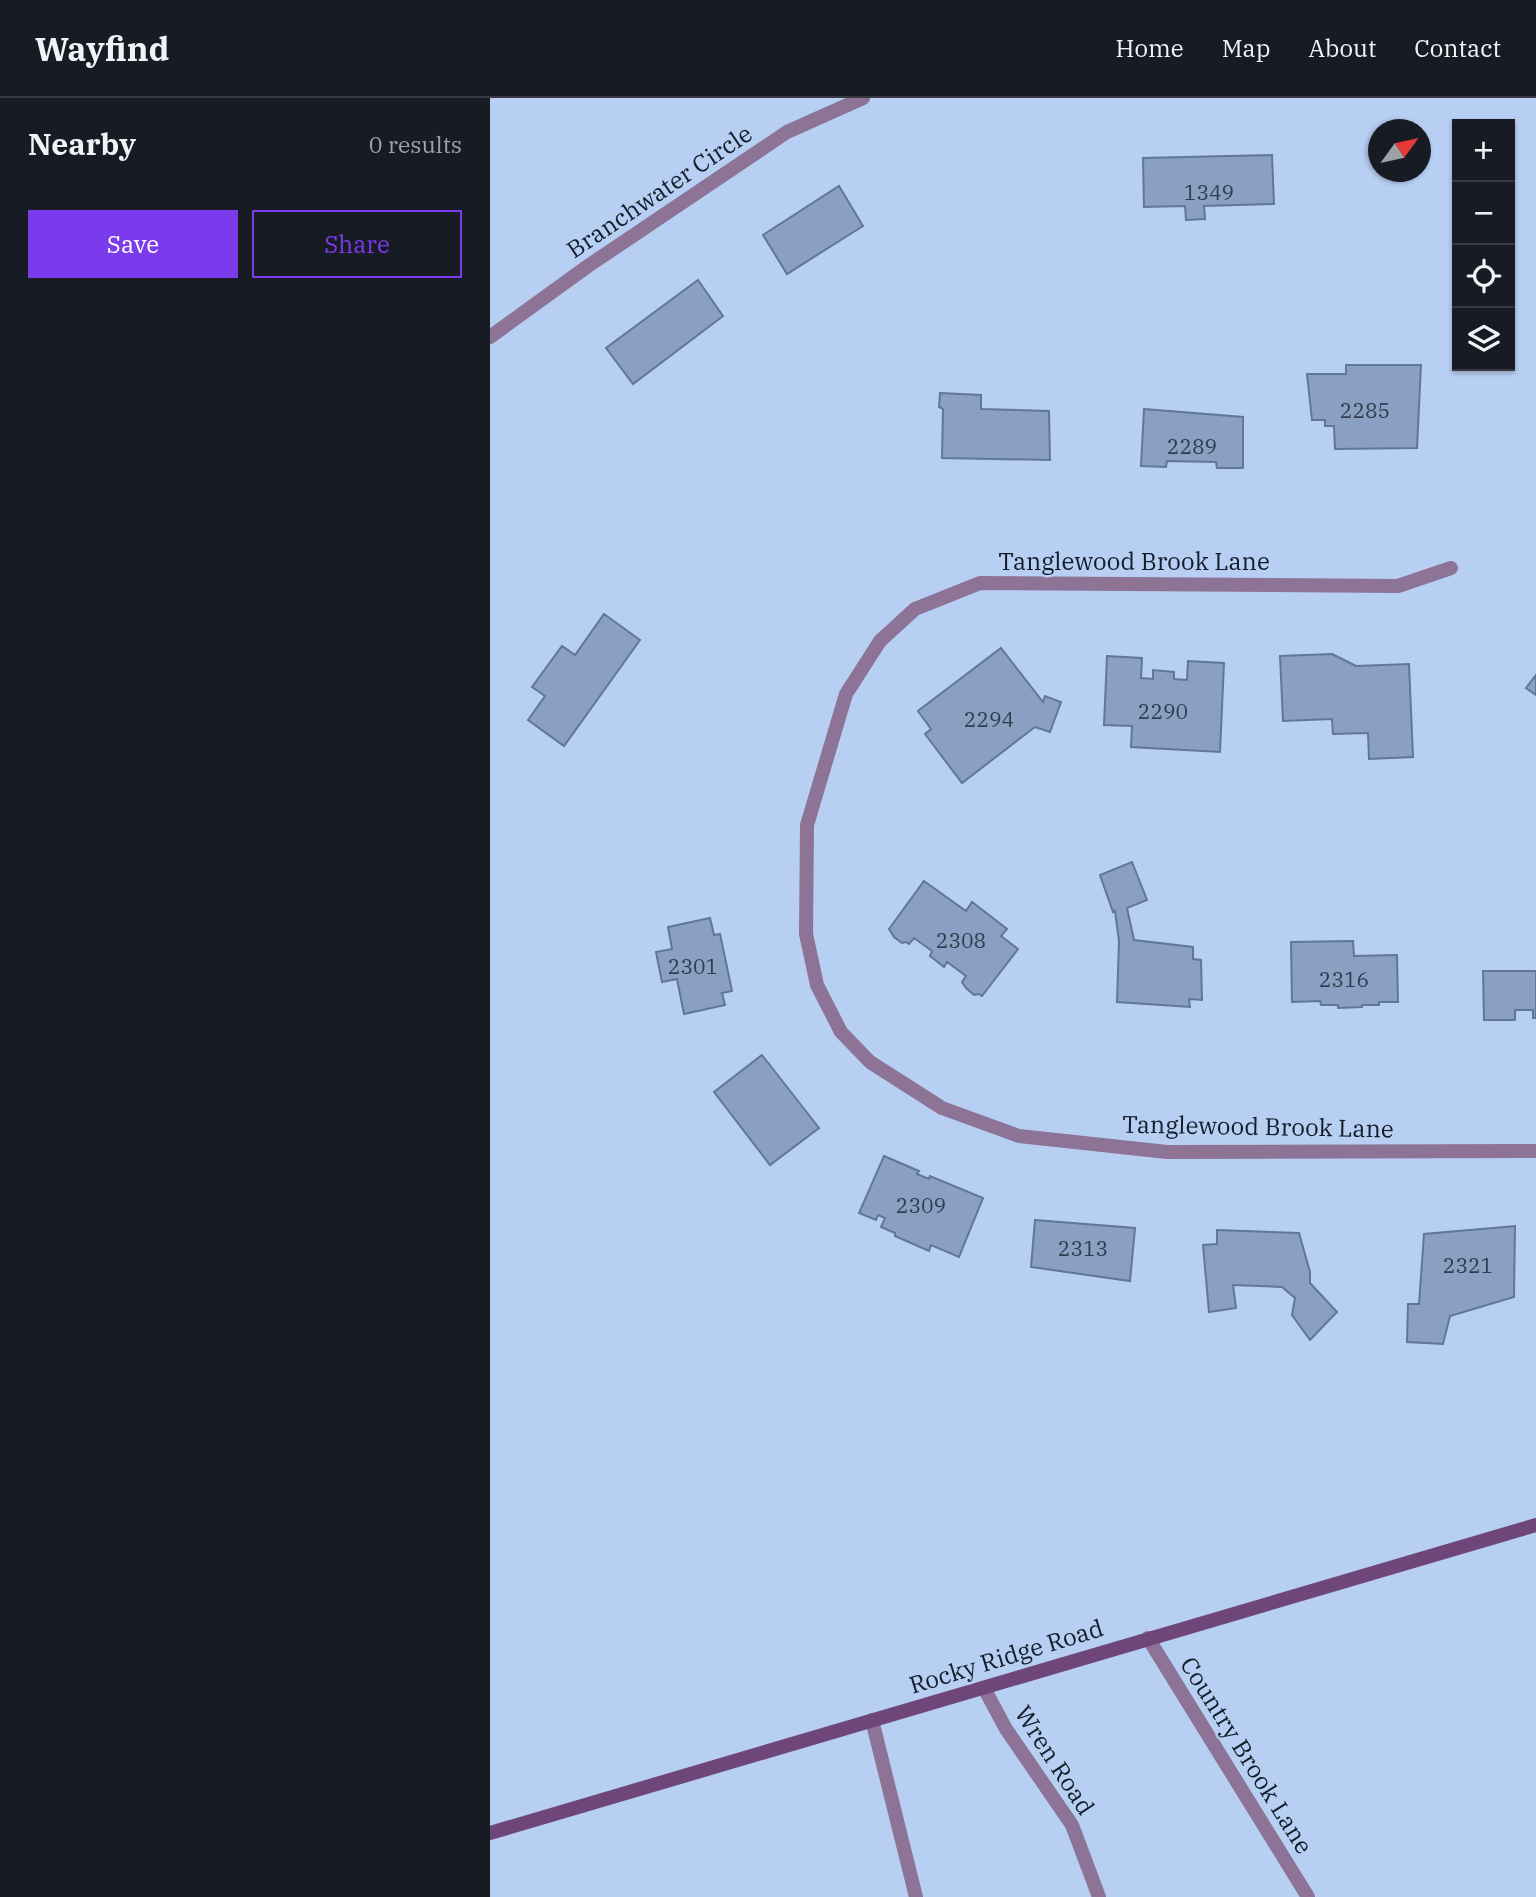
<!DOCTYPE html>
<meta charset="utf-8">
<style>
:root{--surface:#171b24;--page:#20242c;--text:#f1f3f6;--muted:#9ea1a6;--line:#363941;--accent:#7c3aed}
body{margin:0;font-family:"IBM Plex Serif",serif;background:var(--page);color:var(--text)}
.controls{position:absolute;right:21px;top:21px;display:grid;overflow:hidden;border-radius:0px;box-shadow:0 2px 5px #0004}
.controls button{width:63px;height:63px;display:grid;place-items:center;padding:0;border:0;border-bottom:2px solid var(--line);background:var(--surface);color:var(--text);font:35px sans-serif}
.compass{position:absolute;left:878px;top:21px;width:63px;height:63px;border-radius:50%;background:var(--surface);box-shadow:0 2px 5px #0004;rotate:57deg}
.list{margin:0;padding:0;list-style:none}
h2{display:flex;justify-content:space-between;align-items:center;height:91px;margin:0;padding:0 28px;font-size:30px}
h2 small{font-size:23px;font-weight:400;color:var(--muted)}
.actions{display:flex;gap:14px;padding:21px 28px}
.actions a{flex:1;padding:16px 0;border:2px solid var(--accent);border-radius:0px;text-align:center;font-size:24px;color:var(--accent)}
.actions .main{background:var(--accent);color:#fff}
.icon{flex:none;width:38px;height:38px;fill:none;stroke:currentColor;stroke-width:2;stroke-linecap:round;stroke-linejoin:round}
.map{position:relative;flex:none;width:1046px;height:1799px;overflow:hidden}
header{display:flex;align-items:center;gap:42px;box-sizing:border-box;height:98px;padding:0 35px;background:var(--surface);border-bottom:2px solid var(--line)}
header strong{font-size:33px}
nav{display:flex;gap:38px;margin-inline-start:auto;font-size:24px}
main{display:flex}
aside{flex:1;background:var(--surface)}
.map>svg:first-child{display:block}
.building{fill:#89a0c2;stroke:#617798;stroke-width:2}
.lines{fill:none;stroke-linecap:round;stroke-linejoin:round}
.minor{stroke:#8d7396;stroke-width:14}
.secondary{stroke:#6e4679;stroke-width:14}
.labels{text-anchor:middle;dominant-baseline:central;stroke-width:5;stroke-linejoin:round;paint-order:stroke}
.number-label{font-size:21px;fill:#303d4f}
.street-label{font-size:24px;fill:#131c29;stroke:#b7cff3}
</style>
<header>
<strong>Wayfind</strong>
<nav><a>Home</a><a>Map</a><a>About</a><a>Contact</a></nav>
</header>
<main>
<aside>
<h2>Nearby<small>0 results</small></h2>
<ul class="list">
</ul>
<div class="actions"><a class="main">Save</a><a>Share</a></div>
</aside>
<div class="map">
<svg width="1046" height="1799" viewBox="0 0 1046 1799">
<rect width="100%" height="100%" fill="#b7cff3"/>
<path class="building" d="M782 57 784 106 714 108 715 121 696 122 695 108 654 109 653 60Z
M349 88 373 128 297 176 273 137Z
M208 182 233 218 143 286 116 250Z
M856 267H931L927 350 845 351 844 328H835V322H822L817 276H856Z
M450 295 491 297V311L559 313 560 362 452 360 453 311 449 309Z
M654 311 753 319V370H727L726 364 677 363 676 369 651 368Z
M114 516 150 542 74 648 38 622 55 598 42 589 72 548 85 557Z
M511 550 553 604 555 598 571 604 560 634 545 629 472 685 435 636 441 631 428 613Z
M842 556 866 568 919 566 923 659 879 661 878 635 843 636 842 621 793 623 790 558Z
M617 558 652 560 651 580 663 581V572L684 574V581L697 582 698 563 734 565 730 654 641 649 642 628 614 627Z
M1046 577V597L1036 590Z
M642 764 657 802 637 810 644 842 703 849V861L711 862 712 902 699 901 700 909 627 904 629 843 625 813 623 814 610 777Z
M434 783 476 813 482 804 517 831 511 838 528 851 492 898 489 896 484 897 476 890 472 884 476 878 457 864 454 869 440 858 442 853 424 840 419 846 416 844 412 845 404 839 399 831Z
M220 820 224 837 230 836 242 893 232 895 235 907 194 916 187 881 172 884 166 854 182 851 178 829Z
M863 843 864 858 907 857 908 904H889V907H872V909L848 910V907H831L830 903 802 904 801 844Z
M993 873H1046V920H1043V912H1025V922H994Z
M272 957 329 1030 280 1067 224 994Z
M394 1058 429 1073 427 1076 439 1081 440 1078 493 1100 469 1159 441 1147 439 1153 405 1138V1135L391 1129 395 1120 388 1117 386 1122 369 1115Z
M545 1122 645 1130 640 1183 541 1169Z
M1025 1128 1024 1199 960 1218 953 1246 917 1244 918 1206H929L934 1136Z
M727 1132 809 1135 820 1174V1185L847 1214 820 1242 802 1217 805 1200 792 1189 743 1187 746 1210 719 1214 713 1147 727 1146Z"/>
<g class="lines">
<path class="minor" d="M0 239 98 168 297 34 373 0
M961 470 908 488 490 485 425 511 390 543 356 596 317 727 316 836 327 887 351 934 380 964 452 1010 529 1038 677 1054 1046 1053
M658 1540 818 1799
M494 1590 516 1631 582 1727 609 1799
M382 1622 426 1799"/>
<path class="secondary" d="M0 1735 1046 1427"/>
</g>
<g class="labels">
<g class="number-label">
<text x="719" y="94">1349</text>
<text x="875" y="312">2285</text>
<text x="702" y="348">2289</text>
<text x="673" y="613">2290</text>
<text x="499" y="621">2294</text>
<text x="471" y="842">2308</text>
<text x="203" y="868">2301</text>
<text x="854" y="881">2316</text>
<text x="431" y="1107">2309</text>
<text x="593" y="1150">2313</text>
<text x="978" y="1167">2321</text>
</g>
<g class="street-label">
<text transform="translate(169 93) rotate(-34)">Branchwater Circle</text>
<text x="644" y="463">Tanglewood Brook Lane</text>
<text transform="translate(768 1028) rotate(1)">Tanglewood Brook Lane</text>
<text transform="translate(516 1558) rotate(-17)">Rocky Ridge Road</text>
<text transform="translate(757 1657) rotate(58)">Country Brook Lane</text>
<text transform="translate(565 1662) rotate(57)">Wren Road</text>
</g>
</g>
</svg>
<div class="controls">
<button>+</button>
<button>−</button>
<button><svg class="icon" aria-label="locate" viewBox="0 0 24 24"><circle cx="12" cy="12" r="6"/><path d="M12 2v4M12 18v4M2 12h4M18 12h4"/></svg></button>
<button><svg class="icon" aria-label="layers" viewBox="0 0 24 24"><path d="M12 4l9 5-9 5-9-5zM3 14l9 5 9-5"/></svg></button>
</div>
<svg class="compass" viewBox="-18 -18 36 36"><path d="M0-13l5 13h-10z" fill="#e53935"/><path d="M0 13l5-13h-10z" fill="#9ea1a6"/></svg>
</div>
</main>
